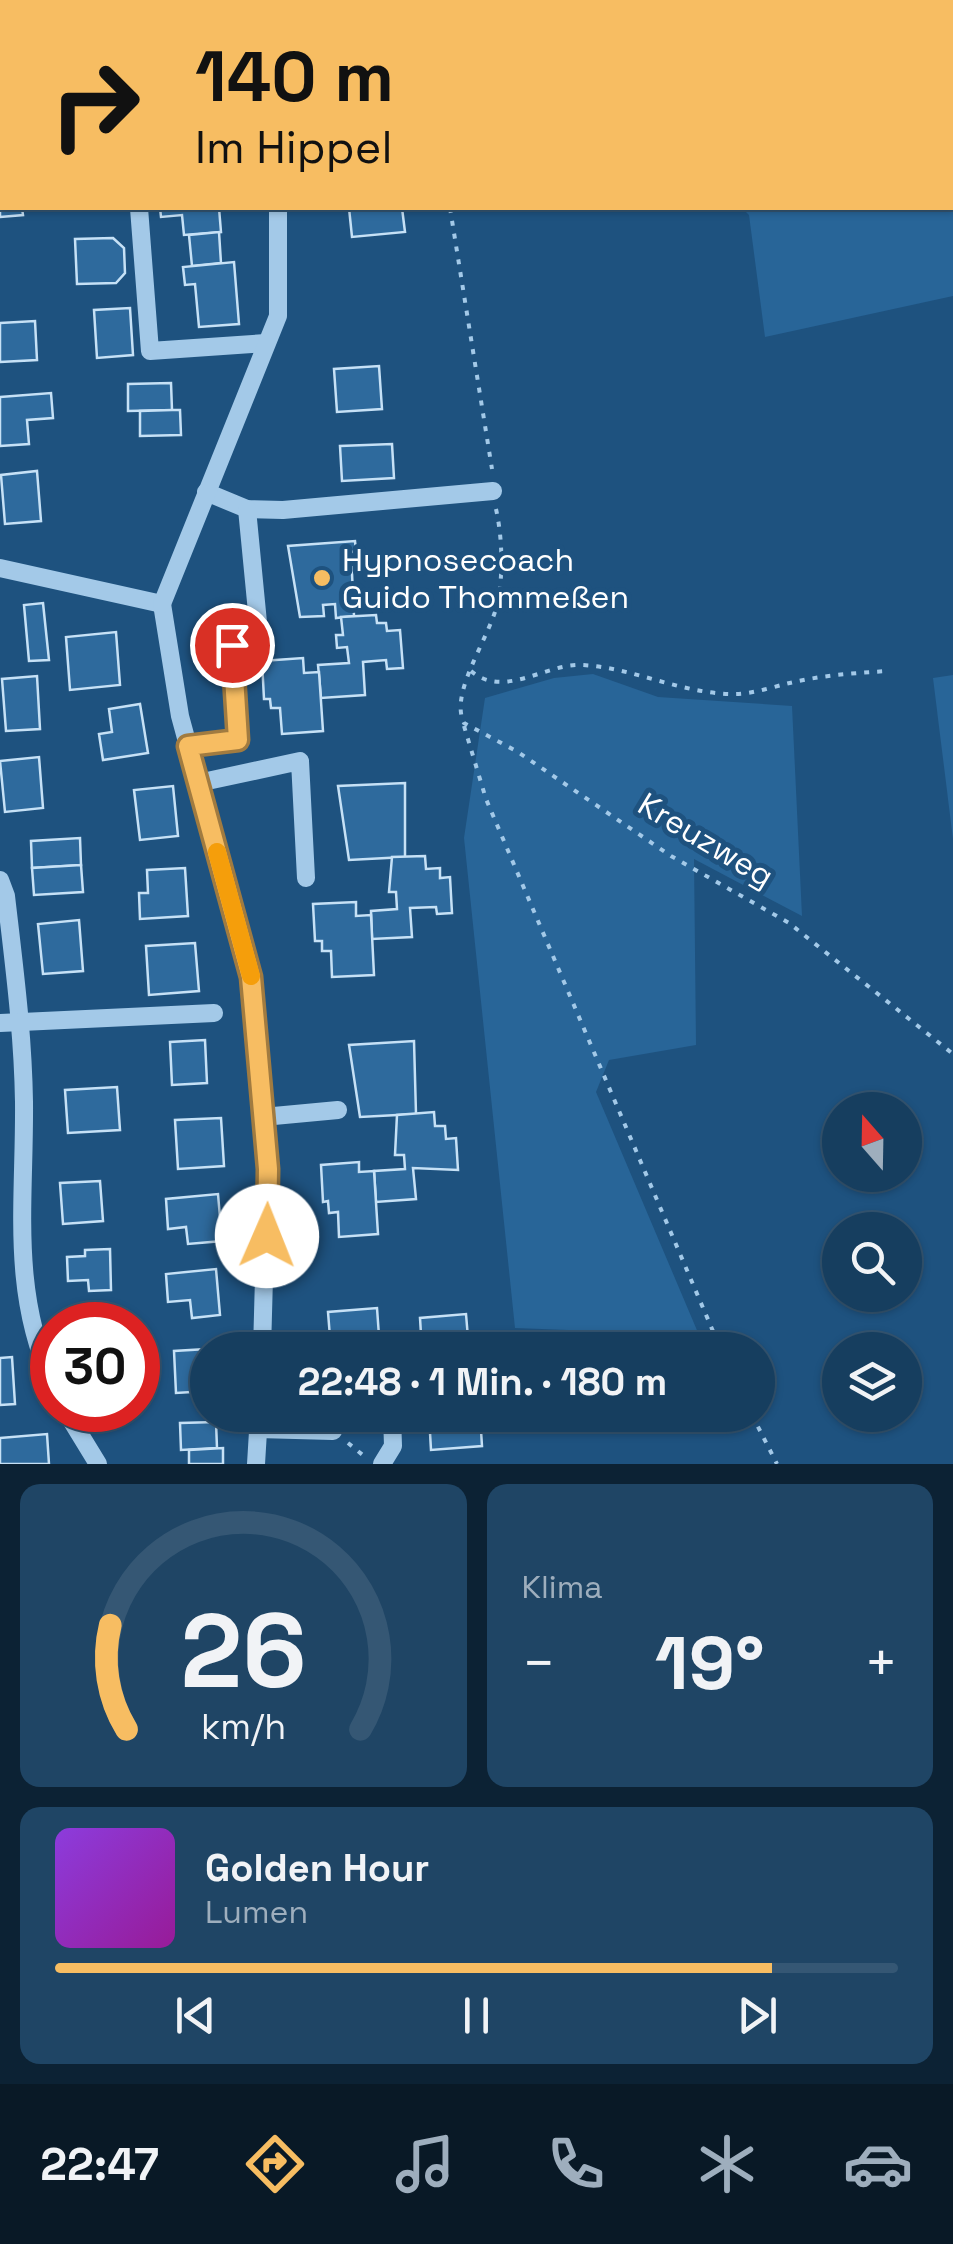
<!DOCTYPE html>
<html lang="de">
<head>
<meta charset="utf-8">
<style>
  body { margin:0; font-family:"Space Grotesk",sans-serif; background:#1f4565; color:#f1f3f6; height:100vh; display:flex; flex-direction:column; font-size:38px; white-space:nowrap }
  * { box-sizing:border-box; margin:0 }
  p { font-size:32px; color:#9eaebd }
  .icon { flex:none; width:55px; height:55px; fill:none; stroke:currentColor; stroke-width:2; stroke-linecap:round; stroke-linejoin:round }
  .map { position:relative; height:1464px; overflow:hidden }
  .details { display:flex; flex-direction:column; gap:20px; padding:20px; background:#0c2234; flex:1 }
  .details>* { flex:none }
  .banner { position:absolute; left:0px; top:0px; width:955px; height:210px; box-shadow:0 2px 8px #0004,0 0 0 2px #355774; background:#f7bd62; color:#111; overflow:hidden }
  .needle { width:65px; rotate:340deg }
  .fabs { position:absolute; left:822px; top:1092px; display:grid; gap:20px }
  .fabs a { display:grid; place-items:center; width:100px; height:100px; border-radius:50%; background:#163e5f; box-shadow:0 2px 8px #0004,0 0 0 2px #355774; font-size:50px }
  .speed { position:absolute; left:30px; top:1302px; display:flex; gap:20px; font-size:50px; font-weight:700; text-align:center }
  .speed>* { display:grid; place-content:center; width:130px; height:130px; border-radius:50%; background:#163e5f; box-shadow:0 2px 8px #0004,0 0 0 2px #355774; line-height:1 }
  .speed .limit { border:15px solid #d22; background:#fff; color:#111 }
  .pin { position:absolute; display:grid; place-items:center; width:85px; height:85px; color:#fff; margin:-42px; border:5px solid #fff; border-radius:50%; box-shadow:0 2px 10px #0007 }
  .me { position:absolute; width:110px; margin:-55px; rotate:1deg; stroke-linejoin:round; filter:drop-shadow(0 0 8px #0008) }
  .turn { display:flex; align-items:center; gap:35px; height:210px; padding:0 30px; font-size:45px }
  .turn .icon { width:130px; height:130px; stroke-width:2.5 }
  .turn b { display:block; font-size:70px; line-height:85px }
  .big { font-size:75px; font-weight:600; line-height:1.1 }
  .details .widget { flex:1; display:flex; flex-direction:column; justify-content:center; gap:15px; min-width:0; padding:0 35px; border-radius:20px; background:#1f4565 }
  .details .dial { align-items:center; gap:0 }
  .dial svg { height:260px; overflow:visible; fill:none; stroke:#355774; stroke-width:7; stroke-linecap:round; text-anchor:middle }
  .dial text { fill:#f1f3f6; stroke:none }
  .song { display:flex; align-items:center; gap:30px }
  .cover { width:120px; height:120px; border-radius:15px; background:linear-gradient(135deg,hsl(270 70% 55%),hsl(300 70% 35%)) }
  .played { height:10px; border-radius:5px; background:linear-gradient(90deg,#f7bd62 85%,#355774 85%) }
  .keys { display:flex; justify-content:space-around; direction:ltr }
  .heat { display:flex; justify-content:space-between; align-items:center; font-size:55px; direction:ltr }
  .details .tiles { flex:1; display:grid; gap:20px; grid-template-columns:1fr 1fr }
  .widget:last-child { grid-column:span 2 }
  .trip { position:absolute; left:190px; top:1332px; width:585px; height:100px; border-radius:50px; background:#163e5f; box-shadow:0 2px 8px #0004,0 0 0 2px #355774; font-weight:600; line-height:100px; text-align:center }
  .tab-bar { display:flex; height:160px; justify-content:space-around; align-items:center; background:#091926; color:#9eaebd }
  .tab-bar .icon { width:70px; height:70px }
  .tab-bar .selected { color:#f7bd62 }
  .tab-bar b { font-size:45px; color:#f1f3f6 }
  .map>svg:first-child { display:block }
  .green { fill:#286598 }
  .building { fill:#2e6a9d; stroke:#c6e1f6; stroke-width:2.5 }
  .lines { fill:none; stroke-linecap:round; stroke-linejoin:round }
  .path { stroke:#a3c9e8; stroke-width:4; stroke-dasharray:5 8; stroke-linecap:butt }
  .minor { stroke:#a3c9e8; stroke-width:18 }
  .route-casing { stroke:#a17b40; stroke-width:25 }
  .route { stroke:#f7bd62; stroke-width:18 }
  .slow { stroke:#f59e0b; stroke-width:18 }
  .poi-dot { fill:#f7bd62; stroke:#1e527f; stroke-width:4 }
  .labels { text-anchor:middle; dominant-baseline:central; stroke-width:10; stroke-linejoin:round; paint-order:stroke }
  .poi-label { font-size:32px; fill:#fff; stroke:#1e527f; text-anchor:start }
  .street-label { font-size:32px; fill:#fff; stroke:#1e527f }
</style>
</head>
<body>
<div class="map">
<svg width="953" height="1464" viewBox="0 0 953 1464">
  <rect width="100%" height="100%" fill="#1e527f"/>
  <g class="green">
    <polygon points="683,0 953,0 953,296 765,337 749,215 742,208 952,208 952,2"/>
    <polygon points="593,674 658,697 792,706 802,916 694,859 696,1045 609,1060 596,1092 699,1335 515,1328 464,838 485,698 554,678"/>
    <polygon points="953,675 953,839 933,678"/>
  </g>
  <g class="building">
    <polygon points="0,174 2,208 22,208 23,215 0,217"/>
    <polygon points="160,208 219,208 221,232 184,235 182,215 161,217"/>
    <polygon points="349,208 402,208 405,232 352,237"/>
    <polygon points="219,232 221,263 192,266 189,235"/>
    <polygon points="113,238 124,248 125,273 116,283 77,284 75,239"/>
    <polygon points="234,262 239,324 199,327 195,284 185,285 183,267"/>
    <polygon points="130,308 133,355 97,358 94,310"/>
    <polygon points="35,321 37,360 0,362 0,323"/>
    <polygon points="379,366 382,409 337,412 334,369"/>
    <polygon points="171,383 172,410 128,411 128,384"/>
    <polygon points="51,393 53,418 27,420 29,444 0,446 0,397"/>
    <polygon points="172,410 180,410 181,435 140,436 140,411"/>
    <polygon points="392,444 394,478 342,481 340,446"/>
    <polygon points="37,471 41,521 5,524 1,475"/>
    <polygon points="355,541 356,551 351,552 354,616 336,618 335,604 323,605 324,616 300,617 288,546"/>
    <polygon points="43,603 49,660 29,661 24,605"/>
    <polygon points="376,615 377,623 386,623 387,631 400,630 403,668 387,669 386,660 363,662 365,695 321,698 318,665 349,663 347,647 337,648 336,635 343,635 341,617"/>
    <polygon points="116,632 120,685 70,690 66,637"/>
    <polygon points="303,658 304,673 319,672 323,731 282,734 280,708 271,708 270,699 264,699 262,661"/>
    <polygon points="37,676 40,729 6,731 2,679"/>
    <polygon points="140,704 148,753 103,760 99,734 112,732 109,709"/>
    <polygon points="39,757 43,808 5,812 0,761"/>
    <polygon points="405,783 405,857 349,860 338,786"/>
    <polygon points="173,786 178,836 140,840 134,790"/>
    <polygon points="80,838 81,865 32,868 31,841"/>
    <polygon points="425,856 426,869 440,868 440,878 450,877 452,913 437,914 436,907 410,908 412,937 372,939 371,911 397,909 396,892 389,892 392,857"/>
    <polygon points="81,865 83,892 34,895 32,868"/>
    <polygon points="185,868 188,916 140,919 139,893 148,893 147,870"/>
    <polygon points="356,902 356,916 371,915 374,975 332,977 331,951 322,951 322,941 315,941 313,904"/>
    <polygon points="79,920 83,971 43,974 38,924"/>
    <polygon points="195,943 199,991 149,995 146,946"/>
    <polygon points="205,1040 207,1083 172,1085 170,1042"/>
    <polygon points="414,1041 416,1114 360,1117 349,1045"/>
    <polygon points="117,1087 120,1130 68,1133 65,1090"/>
    <polygon points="434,1112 435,1126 445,1126 446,1139 456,1138 458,1170 413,1168 416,1199 376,1202 374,1171 405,1169 404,1155 395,1155 397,1115"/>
    <polygon points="221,1118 224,1166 178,1169 175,1120"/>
    <polygon points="359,1162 359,1172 374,1171 378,1234 339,1237 338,1212 329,1213 328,1201 323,1202 321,1165"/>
    <polygon points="100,1181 103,1221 63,1224 60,1183"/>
    <polygon points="218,1194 222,1241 188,1244 186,1227 168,1229 166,1199"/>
    <polygon points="110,1249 111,1290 89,1291 88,1280 68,1281 67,1257 85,1256 85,1250"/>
    <polygon points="216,1269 220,1315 192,1318 190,1300 168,1302 166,1274"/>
    <polygon points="377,1308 380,1350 331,1350 328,1312"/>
    <polygon points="466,1314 469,1350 422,1350 420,1318"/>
    <polygon points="224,1348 208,1350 208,1391 176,1393 174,1351"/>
    <polygon points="12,1357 15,1404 0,1405 0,1358"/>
    <polygon points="429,1415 480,1415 482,1446 431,1450"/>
    <polygon points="216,1422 217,1448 181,1450 180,1423"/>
    <polygon points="47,1434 49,1464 0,1464 0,1438"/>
    <polygon points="223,1448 223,1464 189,1464 189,1450"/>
  </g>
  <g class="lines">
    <g class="path">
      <polyline points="404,0 404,2"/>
      <polyline points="450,208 492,469"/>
      <path d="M496,509C502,536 503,568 499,596C494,633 448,691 464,723L518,752L671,856L789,923L953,1054"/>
      <path d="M471,671C504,699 544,664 581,665C632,667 681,694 734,694C754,694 775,686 794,682C825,675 856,673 887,671"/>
      <polyline points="464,726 486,799 721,1350"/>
      <polyline points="752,1415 777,1464"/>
      <polyline points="348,1443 364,1456"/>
    </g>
    <g class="minor">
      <polyline points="44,0 44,2"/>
      <polyline points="279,2 279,0"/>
      <polyline points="0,58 2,58"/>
      <polyline points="139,208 150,351 266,343"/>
      <polyline points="206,492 247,509 283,510 493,491"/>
      <polyline points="0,568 162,604"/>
      <polyline points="162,604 180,716 251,977 267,1169 262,1350"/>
      <polyline points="162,604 278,316 278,208"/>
      <polyline points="188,746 238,740 232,645 260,643 247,509"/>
      <polyline points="198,783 300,761 306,878"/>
      <path d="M0,880L6,896C14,965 23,1033 24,1102C25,1201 10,1289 52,1382"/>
      <polyline points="0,1023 214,1013"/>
      <polyline points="263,1117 338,1110"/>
      <polyline points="65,1410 98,1464"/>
      <polyline points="258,1429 333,1431"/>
      <polyline points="256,1464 259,1415"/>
      <polyline points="382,1464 393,1446 392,1415"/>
    </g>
  </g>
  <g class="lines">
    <defs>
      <polyline id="route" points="232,645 238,740 188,746 251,977 268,1169 267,1236"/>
    </defs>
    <use href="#route" class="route-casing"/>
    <use href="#route" class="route"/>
    <polyline class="slow" points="217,852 251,976"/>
  </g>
  <circle class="poi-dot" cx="322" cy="578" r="10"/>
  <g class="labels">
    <g class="poi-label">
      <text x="342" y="560">Hypnosecoach<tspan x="342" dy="37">Guido Thommeßen</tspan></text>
    </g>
    <g class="street-label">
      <text transform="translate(706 840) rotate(31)">Kreuzweg</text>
    </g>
  </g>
</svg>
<div class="fabs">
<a><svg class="needle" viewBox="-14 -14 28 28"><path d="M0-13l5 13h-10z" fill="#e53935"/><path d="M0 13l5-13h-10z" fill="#9eaebd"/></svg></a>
<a><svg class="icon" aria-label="search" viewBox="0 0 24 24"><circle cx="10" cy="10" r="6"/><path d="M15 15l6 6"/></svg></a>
<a><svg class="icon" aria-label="layers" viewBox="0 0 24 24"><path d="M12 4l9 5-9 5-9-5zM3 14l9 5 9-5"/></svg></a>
</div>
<div class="speed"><div class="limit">30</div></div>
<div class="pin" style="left:232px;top:645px;background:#d93025"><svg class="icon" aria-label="arrive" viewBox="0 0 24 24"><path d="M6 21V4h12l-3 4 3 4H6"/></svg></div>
<svg class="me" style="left:267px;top:1236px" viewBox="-20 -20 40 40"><circle r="19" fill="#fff"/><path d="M0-13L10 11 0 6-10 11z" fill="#f7bd62"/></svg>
<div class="trip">22:48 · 1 Min. · 180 m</div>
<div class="banner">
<div class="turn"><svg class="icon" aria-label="right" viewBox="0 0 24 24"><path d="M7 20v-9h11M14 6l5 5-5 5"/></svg><div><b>140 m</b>Im Hippel</div></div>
</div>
</div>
<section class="details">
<div class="tiles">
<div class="widget dial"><svg viewBox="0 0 100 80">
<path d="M14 69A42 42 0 1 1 86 69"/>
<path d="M14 69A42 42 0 0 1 9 37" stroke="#f7bd62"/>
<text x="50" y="56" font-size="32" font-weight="700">26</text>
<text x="50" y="72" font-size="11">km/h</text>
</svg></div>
<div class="widget"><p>Klima</p>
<div class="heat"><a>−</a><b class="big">19°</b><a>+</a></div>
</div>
<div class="widget">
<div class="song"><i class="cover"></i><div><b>Golden Hour</b><p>Lumen</p></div></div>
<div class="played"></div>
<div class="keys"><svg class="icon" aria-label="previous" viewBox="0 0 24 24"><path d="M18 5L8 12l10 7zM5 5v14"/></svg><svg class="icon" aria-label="pause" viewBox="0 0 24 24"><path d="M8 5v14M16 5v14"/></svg><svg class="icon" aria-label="next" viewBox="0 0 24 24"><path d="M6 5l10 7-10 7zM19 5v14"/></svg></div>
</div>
</div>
</section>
<nav class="tab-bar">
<b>22:47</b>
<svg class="icon selected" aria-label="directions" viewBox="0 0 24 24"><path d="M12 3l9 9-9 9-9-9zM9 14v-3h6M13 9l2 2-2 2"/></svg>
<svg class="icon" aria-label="music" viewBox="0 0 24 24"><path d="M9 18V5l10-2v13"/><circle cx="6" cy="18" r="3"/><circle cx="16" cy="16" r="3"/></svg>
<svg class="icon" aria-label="phone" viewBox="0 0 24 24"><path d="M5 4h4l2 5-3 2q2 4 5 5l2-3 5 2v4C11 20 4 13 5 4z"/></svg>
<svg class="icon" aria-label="climate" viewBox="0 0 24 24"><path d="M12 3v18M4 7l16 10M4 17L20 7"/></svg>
<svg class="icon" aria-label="car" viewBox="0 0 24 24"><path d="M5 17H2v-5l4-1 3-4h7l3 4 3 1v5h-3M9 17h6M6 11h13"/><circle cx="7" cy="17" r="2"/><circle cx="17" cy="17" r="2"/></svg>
</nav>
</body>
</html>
